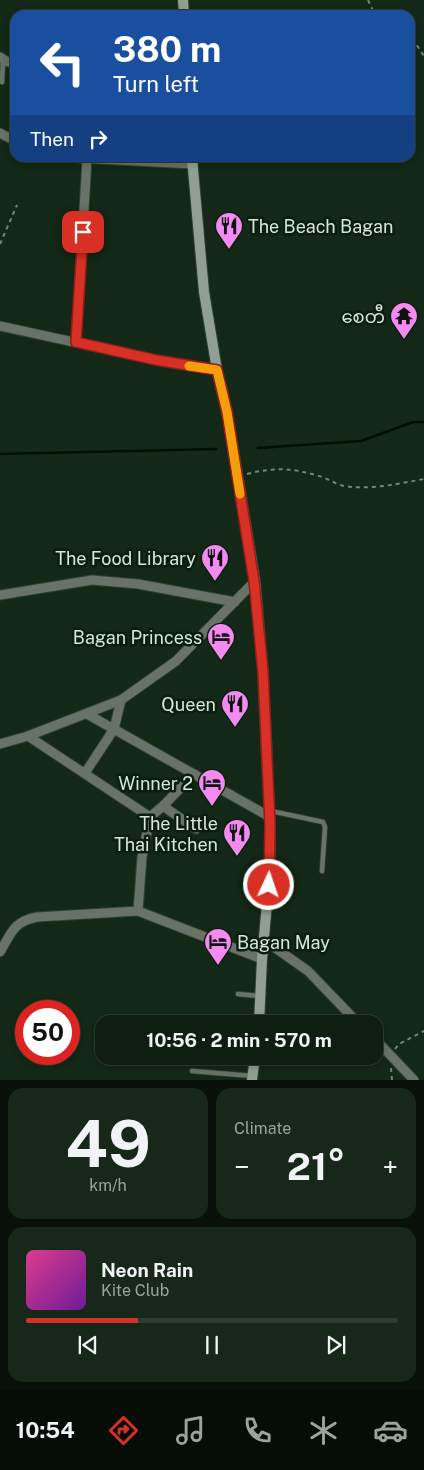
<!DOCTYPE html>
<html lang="en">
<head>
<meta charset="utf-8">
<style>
  body { margin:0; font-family:"Public Sans","Noto Sans Myanmar",sans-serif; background:#172719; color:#f1f3f6; height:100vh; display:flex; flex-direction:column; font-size:19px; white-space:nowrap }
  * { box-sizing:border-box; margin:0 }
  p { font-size:16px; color:#9ba29f }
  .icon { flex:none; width:28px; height:28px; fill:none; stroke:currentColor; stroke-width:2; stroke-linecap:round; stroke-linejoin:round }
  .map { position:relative; height:1080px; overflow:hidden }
  .drawer { display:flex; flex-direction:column; gap:8px; padding:8px; background:#081009; flex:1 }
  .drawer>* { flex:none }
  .top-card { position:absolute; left:10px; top:10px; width:405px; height:152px; border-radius:15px; box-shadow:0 2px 8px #0003,0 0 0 1px #2e3c30; background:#1a4fa0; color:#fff; overflow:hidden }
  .speed { position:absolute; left:15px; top:1000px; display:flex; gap:10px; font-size:25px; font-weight:700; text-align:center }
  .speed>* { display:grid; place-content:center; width:65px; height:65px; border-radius:50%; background:#0e1e10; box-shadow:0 2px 8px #0003,0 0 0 1px #2e3c30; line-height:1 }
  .speed .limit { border:8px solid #d22; background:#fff; color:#111 }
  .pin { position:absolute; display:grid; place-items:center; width:42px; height:42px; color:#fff; margin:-21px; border-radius:10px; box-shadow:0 2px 8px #0006 }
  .me { position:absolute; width:55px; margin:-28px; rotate:3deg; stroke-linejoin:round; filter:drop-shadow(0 0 4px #0008) }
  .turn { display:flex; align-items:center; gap:18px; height:105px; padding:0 20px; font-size:22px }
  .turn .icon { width:65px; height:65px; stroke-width:2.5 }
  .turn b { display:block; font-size:35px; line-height:42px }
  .then { display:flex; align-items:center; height:48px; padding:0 20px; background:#0003; gap:10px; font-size:19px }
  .big { font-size:38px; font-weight:700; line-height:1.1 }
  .drawer .widget { flex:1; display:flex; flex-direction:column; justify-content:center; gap:8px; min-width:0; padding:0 18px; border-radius:15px; background:#172719 }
  .drawer .dial { align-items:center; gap:0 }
  .dial b { font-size:65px; line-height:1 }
  .song { display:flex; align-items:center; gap:15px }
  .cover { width:60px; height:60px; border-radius:8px; background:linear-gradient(135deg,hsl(330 70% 55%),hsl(280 70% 35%)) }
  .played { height:5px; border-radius:2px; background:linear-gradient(90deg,#d93025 30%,#2e3c30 30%) }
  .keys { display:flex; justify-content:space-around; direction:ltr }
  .heat { display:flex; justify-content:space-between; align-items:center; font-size:28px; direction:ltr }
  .drawer .tiles { flex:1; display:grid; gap:8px; grid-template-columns:1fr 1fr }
  .widget:last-child { grid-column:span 2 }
  .trip { position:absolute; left:95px; top:1015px; width:288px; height:50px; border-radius:15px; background:#0e1e10; box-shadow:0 2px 8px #0003,0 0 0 1px #2e3c30; font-weight:700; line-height:50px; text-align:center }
  .menu { display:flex; height:80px; justify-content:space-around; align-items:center; background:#060c06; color:#9ba29f }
  .menu .icon { width:35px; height:35px }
  .menu .active { color:#d93025 }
  .menu b { font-size:22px; color:#f1f3f6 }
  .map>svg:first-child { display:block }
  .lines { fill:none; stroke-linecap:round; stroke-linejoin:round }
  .stream { stroke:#000e00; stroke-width:2.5 }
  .service-casing { stroke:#2f4231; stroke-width:6 }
  .minor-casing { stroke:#2f4231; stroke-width:11 }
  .secondary-casing { stroke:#2f4231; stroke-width:12 }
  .path { stroke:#748576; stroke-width:2; stroke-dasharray:4 4; stroke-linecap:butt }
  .service { stroke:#687268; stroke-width:4.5 }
  .minor { stroke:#687268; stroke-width:9 }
  .secondary { stroke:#8fa090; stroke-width:10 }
  .route-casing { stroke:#8d1f18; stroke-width:12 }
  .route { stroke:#d93025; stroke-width:9 }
  .slow { stroke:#f59e0b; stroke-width:9 }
  .labels { text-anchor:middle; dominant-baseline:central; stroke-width:5; stroke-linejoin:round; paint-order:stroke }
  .poi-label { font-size:18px; fill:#d8e5d9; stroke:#091e0c; text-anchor:end }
</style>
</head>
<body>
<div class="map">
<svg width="424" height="1080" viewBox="0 0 424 1080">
  <rect width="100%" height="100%" fill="#132816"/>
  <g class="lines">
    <g class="stream">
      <polyline points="258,448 361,441 413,422 424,422"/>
      <polyline points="0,454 216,449"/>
    </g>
    <defs>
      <g id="service">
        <polyline points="2,82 3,60"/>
        <polyline points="271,811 323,822 325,827 322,871"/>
        <polyline points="238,994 260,996"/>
        <polyline points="192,1071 253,1076"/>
      </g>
      <g id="minor">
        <polyline points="0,57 8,62 15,62"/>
        <polyline points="0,133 15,141"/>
        <polyline points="79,158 193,164"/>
        <polyline points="0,326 156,360 217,370"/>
        <polyline points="76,342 87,159"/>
        <polyline points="0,595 92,580 138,584 235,602"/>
        <polyline points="87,714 270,817"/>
        <polyline points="28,736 150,817"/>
        <polyline points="0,744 28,736 121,700 176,661 255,581"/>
        <polyline points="85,773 114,729 121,700"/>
        <polyline points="163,806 196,829"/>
        <polyline points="138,911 142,857 150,817 163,806 194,774"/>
        <polyline points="264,940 308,971 359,1024"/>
        <path d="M0,952C12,932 13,922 37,917L138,911L262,959"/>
        <polyline points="374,1038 414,1080"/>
      </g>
      <g id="secondary">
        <polyline points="183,0 184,15"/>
        <polyline points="192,158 204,292 217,370 227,412 255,581 263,672 270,825 270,870 262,959 259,1024"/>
        <polyline points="252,1080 255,1056"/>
      </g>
    </defs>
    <use href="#service" class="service-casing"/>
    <use href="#minor" class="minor-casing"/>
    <use href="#secondary" class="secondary-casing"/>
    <g class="path">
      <polyline points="368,0 375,15"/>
      <polyline points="410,42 416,44 424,56"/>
      <polyline points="0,244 17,205"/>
      <path d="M247,474C274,467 293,468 319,476C327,478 335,484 344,486C371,490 397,484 424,479"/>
      <polyline points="395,1049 399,1044 424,1031"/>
      <polyline points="391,1068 392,1080"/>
    </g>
    <use href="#service" class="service"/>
    <use href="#minor" class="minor"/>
    <use href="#secondary" class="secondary"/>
  </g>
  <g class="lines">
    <defs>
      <polyline id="route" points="83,232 76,342 156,360 217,370 227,412 254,581 263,672 270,825 269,885"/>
    </defs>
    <use href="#route" class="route-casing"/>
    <use href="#route" class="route"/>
    <polyline class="slow" points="189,366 217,370 227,412 240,494"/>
  </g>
  <defs>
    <symbol id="restaurant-pin" viewBox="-11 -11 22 30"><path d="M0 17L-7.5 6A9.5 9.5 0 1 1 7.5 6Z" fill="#f28af2" stroke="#091e0c"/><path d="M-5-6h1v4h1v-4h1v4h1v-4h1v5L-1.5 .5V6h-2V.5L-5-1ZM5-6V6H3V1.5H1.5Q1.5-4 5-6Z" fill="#111"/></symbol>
    <symbol id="temple-pin" viewBox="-11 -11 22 30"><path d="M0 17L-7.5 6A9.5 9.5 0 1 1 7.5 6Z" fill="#f28af2" stroke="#091e0c"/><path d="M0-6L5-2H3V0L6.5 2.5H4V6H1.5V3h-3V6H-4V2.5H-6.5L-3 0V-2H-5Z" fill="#111"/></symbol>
    <symbol id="hotel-pin" viewBox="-11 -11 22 30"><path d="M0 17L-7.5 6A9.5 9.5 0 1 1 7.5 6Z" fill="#f28af2" stroke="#091e0c"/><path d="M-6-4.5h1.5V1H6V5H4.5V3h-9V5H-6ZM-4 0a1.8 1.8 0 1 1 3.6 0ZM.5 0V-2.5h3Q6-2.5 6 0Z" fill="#111"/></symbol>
  </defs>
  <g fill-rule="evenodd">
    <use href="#restaurant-pin" x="213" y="210" width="32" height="43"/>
    <use href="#temple-pin" x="388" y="300" width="32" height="43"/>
    <use href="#restaurant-pin" x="199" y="542" width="32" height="43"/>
    <use href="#hotel-pin" x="205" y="621" width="32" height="43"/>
    <use href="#restaurant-pin" x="219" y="688" width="32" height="43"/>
    <use href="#hotel-pin" x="196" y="767" width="32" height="43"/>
    <use href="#restaurant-pin" x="221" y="817" width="32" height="43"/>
    <use href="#hotel-pin" x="202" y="926" width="32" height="43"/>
  </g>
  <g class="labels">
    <g class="poi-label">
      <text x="248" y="226" text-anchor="start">The Beach Bagan</text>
      <text x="385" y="316">စေတီ</text>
      <text x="196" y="558">The Food Library</text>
      <text x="202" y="637">Bagan Princess</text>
      <text x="216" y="704">Queen</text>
      <text x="193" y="783">Winner 2</text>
      <text x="218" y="823">The Little<tspan x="218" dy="21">Thai Kitchen</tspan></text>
      <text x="237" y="942" text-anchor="start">Bagan May</text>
    </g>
  </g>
</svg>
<div class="speed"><div class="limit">50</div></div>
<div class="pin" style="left:83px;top:232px;background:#d93025"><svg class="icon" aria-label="arrive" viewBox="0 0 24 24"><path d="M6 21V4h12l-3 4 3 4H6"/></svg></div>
<svg class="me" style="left:269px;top:885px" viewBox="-20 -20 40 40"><circle r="17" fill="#d93025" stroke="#fff" stroke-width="3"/><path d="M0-11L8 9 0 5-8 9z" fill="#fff"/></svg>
<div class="trip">10:56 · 2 min · 570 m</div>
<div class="top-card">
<div class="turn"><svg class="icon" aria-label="left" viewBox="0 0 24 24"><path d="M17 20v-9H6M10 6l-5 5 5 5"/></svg><div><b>380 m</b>Turn left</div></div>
<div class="then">Then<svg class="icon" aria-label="right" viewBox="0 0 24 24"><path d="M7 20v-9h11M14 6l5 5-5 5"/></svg></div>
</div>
</div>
<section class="drawer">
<div class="tiles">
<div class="widget dial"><b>49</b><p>km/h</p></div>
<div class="widget"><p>Climate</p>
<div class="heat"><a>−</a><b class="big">21°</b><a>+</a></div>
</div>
<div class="widget">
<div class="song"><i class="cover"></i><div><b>Neon Rain</b><p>Kite Club</p></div></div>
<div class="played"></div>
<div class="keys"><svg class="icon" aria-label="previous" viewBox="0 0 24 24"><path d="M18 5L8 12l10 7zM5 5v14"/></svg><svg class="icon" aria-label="pause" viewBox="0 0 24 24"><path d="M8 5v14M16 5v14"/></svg><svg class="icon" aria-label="next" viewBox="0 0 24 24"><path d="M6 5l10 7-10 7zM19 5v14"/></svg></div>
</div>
</div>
</section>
<nav class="menu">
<b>10:54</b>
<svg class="icon active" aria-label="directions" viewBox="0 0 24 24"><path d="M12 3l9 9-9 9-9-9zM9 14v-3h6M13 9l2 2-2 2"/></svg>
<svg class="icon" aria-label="music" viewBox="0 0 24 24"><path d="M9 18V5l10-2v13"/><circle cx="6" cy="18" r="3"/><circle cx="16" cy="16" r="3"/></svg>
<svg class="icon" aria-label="phone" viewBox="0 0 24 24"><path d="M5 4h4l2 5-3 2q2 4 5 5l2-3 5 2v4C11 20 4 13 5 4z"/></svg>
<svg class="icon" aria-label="climate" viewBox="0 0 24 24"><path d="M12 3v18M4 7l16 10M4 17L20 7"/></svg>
<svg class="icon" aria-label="car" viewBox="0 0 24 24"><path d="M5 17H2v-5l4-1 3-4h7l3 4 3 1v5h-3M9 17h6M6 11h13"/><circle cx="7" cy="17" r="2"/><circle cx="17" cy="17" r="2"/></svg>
</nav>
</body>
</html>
